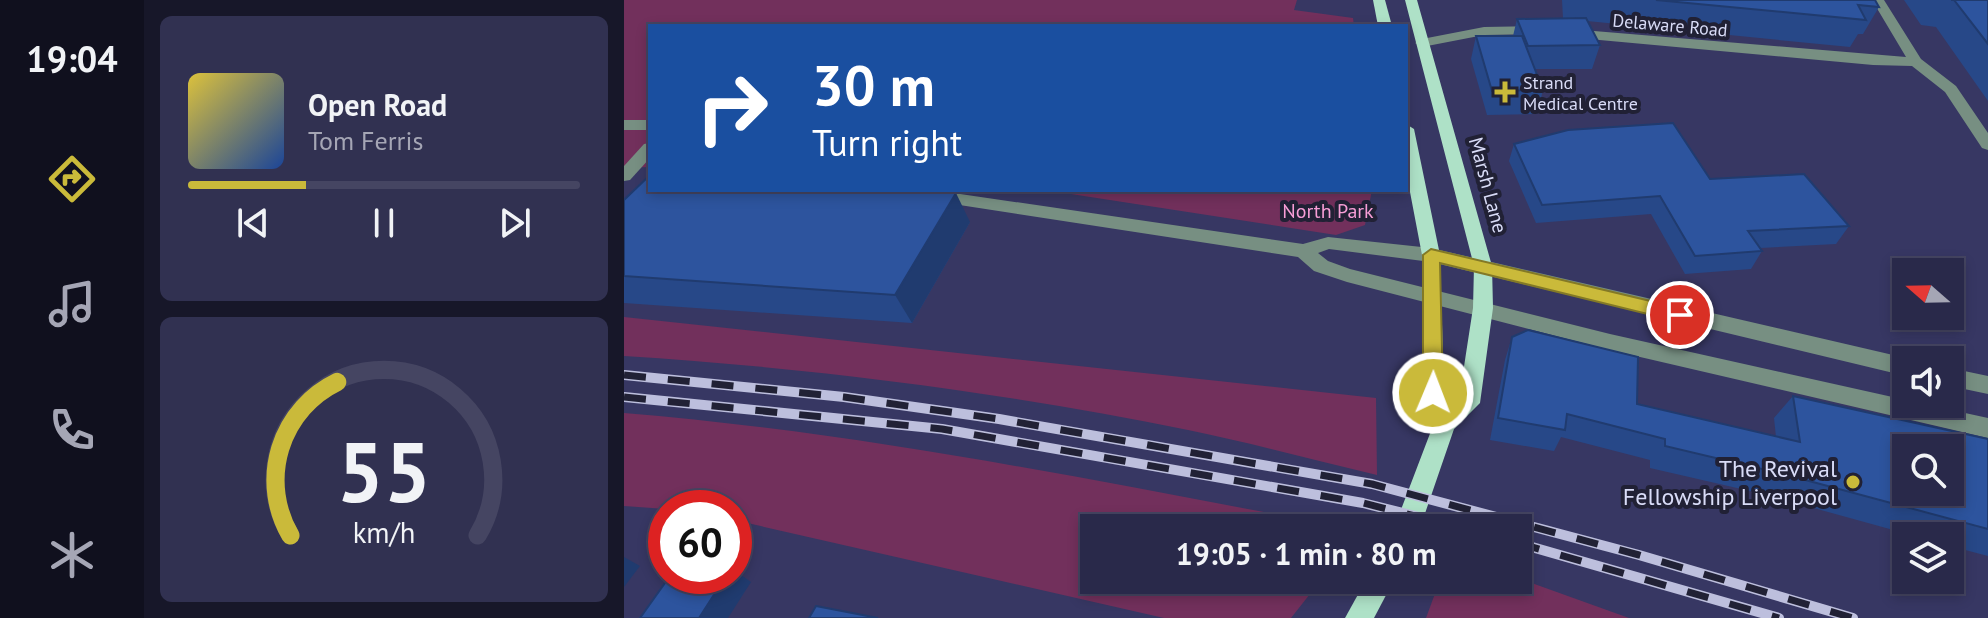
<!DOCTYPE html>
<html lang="en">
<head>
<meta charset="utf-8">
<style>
  body { margin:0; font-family:"PT Sans",sans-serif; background:#313151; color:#f1f3f6; height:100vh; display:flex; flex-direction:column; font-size:30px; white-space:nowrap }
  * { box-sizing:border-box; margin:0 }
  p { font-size:26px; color:#a5a6b5 }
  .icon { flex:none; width:44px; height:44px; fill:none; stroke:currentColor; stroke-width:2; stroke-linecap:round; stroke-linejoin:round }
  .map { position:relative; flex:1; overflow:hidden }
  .side { display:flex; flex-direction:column; gap:16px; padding:16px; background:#171729; width:480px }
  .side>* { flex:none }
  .top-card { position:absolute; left:24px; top:24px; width:760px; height:168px; border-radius:0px; box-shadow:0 4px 12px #0003,0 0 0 2px #454562; background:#1a4fa0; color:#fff; overflow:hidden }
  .needle { width:52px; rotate:290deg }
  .tools { position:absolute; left:1268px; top:258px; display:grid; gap:16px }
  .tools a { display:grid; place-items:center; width:72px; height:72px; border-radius:0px; background:#29294a; box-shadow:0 4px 12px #0003,0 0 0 2px #454562; font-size:40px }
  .speed { position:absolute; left:24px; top:490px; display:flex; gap:16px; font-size:40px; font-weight:700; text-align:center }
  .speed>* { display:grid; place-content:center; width:104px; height:104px; border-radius:50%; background:#29294a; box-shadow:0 4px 12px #0003,0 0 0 2px #454562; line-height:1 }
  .speed .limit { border:12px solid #d22; background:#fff; color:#111 }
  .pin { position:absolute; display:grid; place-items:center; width:68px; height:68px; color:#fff; margin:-34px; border:4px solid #fff; border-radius:50%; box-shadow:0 2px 8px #0007 }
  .me { position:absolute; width:88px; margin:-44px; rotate:1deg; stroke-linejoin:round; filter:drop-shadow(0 0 6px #0008) }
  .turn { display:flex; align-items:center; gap:28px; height:168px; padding:0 32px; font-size:36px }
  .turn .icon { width:104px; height:104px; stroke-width:2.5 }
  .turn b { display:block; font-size:56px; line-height:68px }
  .side .tile { flex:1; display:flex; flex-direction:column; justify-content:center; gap:12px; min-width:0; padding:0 28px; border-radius:12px; background:#313151 }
  .side .dial { align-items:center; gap:0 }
  .dial svg { height:208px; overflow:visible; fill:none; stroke:#454562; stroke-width:7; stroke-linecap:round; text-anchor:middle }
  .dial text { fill:#f1f3f6; stroke:none }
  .song { display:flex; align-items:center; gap:24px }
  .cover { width:96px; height:96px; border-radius:12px; background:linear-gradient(135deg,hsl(50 70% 55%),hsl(220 70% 35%)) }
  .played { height:8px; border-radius:4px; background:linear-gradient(90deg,#caba3a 30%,#454562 30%) }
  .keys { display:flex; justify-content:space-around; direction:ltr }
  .trip { position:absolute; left:456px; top:514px; width:452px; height:80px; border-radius:0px; background:#29294a; box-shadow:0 4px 12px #0003,0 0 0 2px #454562; font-weight:700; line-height:80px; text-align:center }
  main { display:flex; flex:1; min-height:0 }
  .tab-bar { display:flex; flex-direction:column; width:144px; justify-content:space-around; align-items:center; background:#10101e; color:#a5a6b5 }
  .tab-bar .icon { width:56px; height:56px }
  .tab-bar .active { color:#caba3a }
  .tab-bar b { font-size:36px; color:#f1f3f6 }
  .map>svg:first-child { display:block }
  .green { fill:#72305c }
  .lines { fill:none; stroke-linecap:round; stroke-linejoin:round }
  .minor { fill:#778f82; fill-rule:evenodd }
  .major { fill:#aee1c7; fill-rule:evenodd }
  .rail-casing { stroke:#bdbfdd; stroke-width:10 }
  .rail { stroke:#212135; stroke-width:7; stroke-dasharray:22; stroke-linecap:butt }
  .wall { fill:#274888 }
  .shaded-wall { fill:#203b6f }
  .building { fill:#2d549e; stroke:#203b6f; stroke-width:2; fill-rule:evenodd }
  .route { fill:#caba3a; stroke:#837926; stroke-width:2 }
  .poi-dot { fill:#caba3a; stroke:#212135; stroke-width:3 }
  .labels { text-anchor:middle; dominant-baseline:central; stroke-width:8; stroke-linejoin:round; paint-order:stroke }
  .far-street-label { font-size:18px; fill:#d9dcf7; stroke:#212135 }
  .far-poi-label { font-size:18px; fill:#d9dcf7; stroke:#212135; text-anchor:start }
  .street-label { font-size:20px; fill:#d9dcf7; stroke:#212135 }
  .park-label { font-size:20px; fill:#f89ed7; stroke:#212135 }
  .near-poi-label { font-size:24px; fill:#d9dcf7; stroke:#212135; text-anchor:end }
</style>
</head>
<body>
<main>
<nav class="tab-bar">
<b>19:04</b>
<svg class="icon active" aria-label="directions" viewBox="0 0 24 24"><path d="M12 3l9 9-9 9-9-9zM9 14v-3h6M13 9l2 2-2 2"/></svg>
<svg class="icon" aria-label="music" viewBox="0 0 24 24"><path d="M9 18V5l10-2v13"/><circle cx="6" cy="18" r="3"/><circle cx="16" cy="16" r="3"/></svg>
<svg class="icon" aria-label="phone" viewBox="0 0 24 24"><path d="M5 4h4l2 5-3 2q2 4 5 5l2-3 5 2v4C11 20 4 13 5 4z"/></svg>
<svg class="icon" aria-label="climate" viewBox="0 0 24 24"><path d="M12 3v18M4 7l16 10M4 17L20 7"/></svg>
</nav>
<section class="side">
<div class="tile">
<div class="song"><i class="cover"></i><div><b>Open Road</b><p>Tom Ferris</p></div></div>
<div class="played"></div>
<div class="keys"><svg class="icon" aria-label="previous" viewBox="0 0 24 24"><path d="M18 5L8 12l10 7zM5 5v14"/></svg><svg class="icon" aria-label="pause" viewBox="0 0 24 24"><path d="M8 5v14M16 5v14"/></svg><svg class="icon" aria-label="next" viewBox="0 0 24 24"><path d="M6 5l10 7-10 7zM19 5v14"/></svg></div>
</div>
<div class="tile dial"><svg viewBox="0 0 100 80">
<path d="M14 69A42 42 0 1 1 86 69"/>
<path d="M14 69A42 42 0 0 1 32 10" stroke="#caba3a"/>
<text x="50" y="56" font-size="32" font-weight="700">55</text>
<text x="50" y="72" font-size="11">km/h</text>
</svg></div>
</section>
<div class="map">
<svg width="1364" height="618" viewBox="0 0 1364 618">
  <rect width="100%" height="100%" fill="#373763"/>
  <g class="green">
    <polygon points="0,0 673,0 670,10 729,18 730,26 26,26 26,167 0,168"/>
    <polygon points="421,190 748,190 741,225 712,235"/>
    <path d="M0,317L752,398L753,475C690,460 627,443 564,430C378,392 189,368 0,356Z"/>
    <path d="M0,413C244,433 484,483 724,528H470V580H697L667,618H540L110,520V508L42,509L0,506Z"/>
    <polygon points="894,578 1005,618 802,618 816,580"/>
  </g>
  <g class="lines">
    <g class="minor">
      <polygon points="1248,0 1260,0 1297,59 1332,86 1364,133 1364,150 1358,148 1321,92 1288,66 1249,65 910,34 860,35 798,47 791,43 798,39 860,27 910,26 1282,57"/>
      <rect x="0" y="120" width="26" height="10"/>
      <polygon points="26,143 26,158 6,180 0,181 0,166 20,144"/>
      <polygon points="309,190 679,244 704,237 807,248 1282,358 1287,360 1282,360 1282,376 807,262 705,249 694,253 704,261 726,269 986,334 1282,400 1282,404 1300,404 1364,418 1364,438 986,350 723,282 690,271 674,257 303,200 300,196 303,192"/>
      <polygon points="1326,368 1364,376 1364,394 1326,386"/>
    </g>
    <g class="major">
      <polygon points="749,0 761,0 768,26 754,26"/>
      <polygon points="781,0 793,0 868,266 869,308 856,403 830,429 796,528 770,528 810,423 798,393 798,255 782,171 782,124 790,129 816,255 820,393 825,406 835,399 849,308 850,266"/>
      <polygon points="742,580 770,580 750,618 721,618"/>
    </g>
    <defs>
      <g id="rail">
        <polyline points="0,375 220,397 375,419 748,484 1015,555 1229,618"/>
        <polyline points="0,397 318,429 739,503 839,528"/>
        <polyline points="894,543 1155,618"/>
      </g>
    </defs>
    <use href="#rail" class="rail-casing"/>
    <use href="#rail" class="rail"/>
  </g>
  <g class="wall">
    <polygon points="938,0 1251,0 1255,7 1239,34 1234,34 1226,47 963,21 976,45 968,69 911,69 919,90 913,114 863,115 847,59 852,36 889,36 893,19 939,18"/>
    <polygon points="1280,0 1364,0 1364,101 1312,27 1297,25"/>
    <polygon points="890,144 1086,179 1225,226 1212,244 1136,248 1138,251 1127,269 1061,274 1027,214 912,223 885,161"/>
    <polygon points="0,200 346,222 288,323 0,303"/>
    <polygon points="888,337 1013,404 1152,437 1150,418 1169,396 1364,439 1364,556 1326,546 1326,536 1291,536 1139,494 1026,468 1026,460 937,437 930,451 866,440 881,360"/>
  </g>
  <g class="shaded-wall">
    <polygon points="332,193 346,222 288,323 271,295"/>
    <polygon points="0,557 16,566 0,587"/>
    <polygon points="110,570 127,582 104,618 75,618 102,576 110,576"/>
  </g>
  <g class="building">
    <polygon points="1032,0 1251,0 1255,7 1234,5 1242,20"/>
    <polygon points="1327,0 1364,0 1364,44 1330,0"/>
    <polygon points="962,18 976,45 904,46 893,19"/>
    <polygon points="852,36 898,36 919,90 868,91"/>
    <polygon points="1049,123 1086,179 1180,174 1225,226 1124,231 1138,251 1071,256 1036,196 918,205 890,144 944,130"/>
    <polygon points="26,175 26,190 283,190 332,193 271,295 0,276 0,200"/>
    <path d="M904,330L1014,357L1013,404L1176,442L1169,396L1364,439V529L1159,474L1041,446V439L943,414L941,430L874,418L888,337ZM1282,448H1326V492H1282Z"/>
    <polygon points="46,576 102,576 75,618 16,618"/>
    <polygon points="192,606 254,618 185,618"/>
  </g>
  <polygon class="route" points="807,249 1056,308 1065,315 1056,322 816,263 819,393 816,399 809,401 802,399 799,393 799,255"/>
  <g class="poi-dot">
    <path d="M877 80h8v8h8v8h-8v8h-8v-8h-8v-8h8z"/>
    <circle cx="1229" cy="482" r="8"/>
  </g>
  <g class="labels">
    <g class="far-street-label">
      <text transform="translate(1046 25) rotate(5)">Delaware Road</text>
    </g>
    <g class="far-poi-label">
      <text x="899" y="82">Strand<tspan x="899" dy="21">Medical Centre</tspan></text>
    </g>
    <g class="street-label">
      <text transform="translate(864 185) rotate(75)">Marsh Lane</text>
    </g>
    <g class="park-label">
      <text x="704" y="211">North Park</text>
    </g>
    <g class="near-poi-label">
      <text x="1213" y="468">The Revival<tspan x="1213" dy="28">Fellowship Liverpool</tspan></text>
    </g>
  </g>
</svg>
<div class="tools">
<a><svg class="needle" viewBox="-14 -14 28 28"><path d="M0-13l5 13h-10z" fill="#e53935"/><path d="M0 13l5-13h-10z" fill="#a5a6b5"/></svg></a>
<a><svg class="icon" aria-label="sound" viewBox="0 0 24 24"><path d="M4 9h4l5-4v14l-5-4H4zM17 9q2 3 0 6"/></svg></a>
<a><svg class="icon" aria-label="search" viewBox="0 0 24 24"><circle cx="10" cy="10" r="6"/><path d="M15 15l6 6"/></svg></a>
<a><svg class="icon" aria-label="layers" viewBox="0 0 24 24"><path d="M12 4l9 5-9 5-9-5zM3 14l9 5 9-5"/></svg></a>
</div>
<div class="speed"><div class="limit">60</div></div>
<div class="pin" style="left:1056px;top:315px;background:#d93025"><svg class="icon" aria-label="arrive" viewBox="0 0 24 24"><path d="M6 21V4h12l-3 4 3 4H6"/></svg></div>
<svg class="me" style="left:809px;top:393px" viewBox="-20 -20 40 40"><circle r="17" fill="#caba3a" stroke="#fff" stroke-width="3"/><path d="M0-11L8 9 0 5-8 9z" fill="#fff"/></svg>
<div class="trip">19:05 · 1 min · 80 m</div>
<div class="top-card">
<div class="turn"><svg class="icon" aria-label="right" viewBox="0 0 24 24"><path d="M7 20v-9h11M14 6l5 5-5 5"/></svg><div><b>30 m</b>Turn right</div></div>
</div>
</div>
</main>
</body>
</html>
